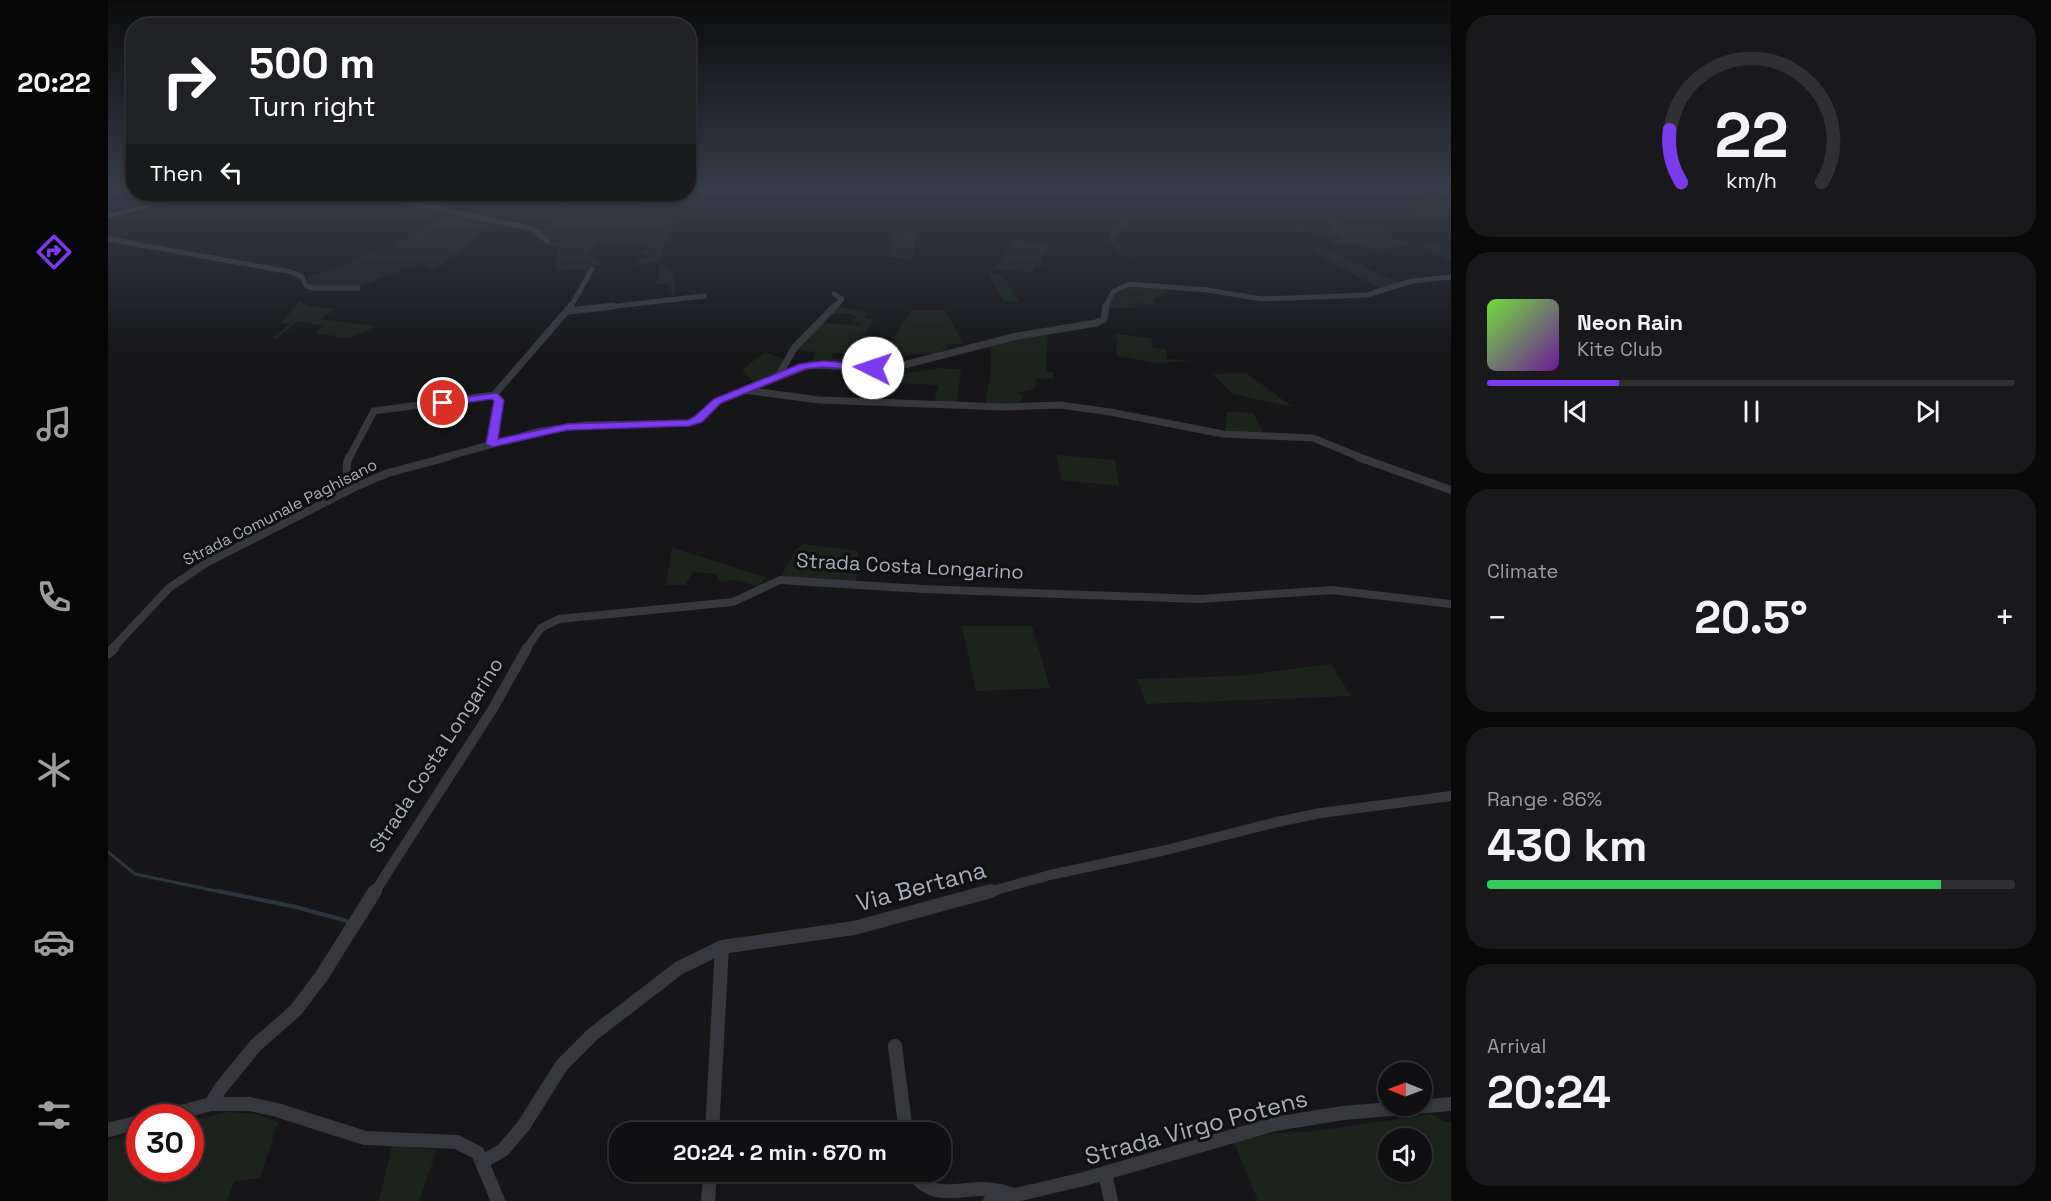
<!DOCTYPE html>
<html lang="en">
<head>
<meta charset="utf-8">
<style>
  body { margin:0; font-family:"Space Grotesk",sans-serif; background:#19191b; color:#f1f3f6; height:100vh; display:flex; flex-direction:column; font-size:22px; white-space:nowrap }
  * { box-sizing:border-box; margin:0 }
  p { font-size:20px; color:#9c9d9f }
  .icon { flex:none; width:33px; height:33px; fill:none; stroke:currentColor; stroke-width:2; stroke-linecap:round; stroke-linejoin:round }
  .map { position:relative; flex:1; overflow:hidden }
  .drawer { display:flex; flex-direction:column; gap:15px; padding:15px; background:#09090a; width:600px }
  .drawer>* { flex:none }
  .hud { position:absolute; left:18px; top:18px; width:570px; height:183px; border-radius:24px; box-shadow:0 3px 9px #0003,0 0 0 2px #303032; background:#202124; color:#fff; overflow:hidden }
  .needle { width:39px; rotate:271deg }
  .fabs { position:absolute; left:1270px; top:1062px; display:grid; gap:12px }
  .fabs a { display:grid; place-items:center; width:54px; height:54px; border-radius:50%; background:#101012; box-shadow:0 3px 9px #0003,0 0 0 2px #303032; font-size:30px }
  .speed { position:absolute; left:18px; top:1104px; display:flex; gap:12px; font-size:30px; font-weight:700; text-align:center }
  .speed>* { display:grid; place-content:center; width:78px; height:78px; border-radius:50%; background:#101012; box-shadow:0 3px 9px #0003,0 0 0 2px #303032; line-height:1 }
  .speed .limit { border:9px solid #d22; background:#fff; color:#111 }
  .pin { position:absolute; display:grid; place-items:center; width:51px; height:51px; color:#fff; margin:-26px; border:3px solid #fff; border-radius:50%; box-shadow:0 2px 6px #0007 }
  .me { position:absolute; width:66px; margin:-33px; rotate:274deg; stroke-linejoin:round; filter:drop-shadow(0 0 4px #0008) }
  .turn { display:flex; align-items:center; gap:21px; height:126px; padding:0 24px; font-size:27px }
  .turn .icon { width:78px; height:78px; stroke-width:2.5 }
  .turn b { display:block; font-size:42px; line-height:51px }
  .then { display:flex; align-items:center; height:57px; padding:0 24px; background:#0003; gap:12px; font-size:22px }
  .big { font-size:45px; font-weight:600; line-height:1.1 }
  .drawer .widget { flex:1; display:flex; flex-direction:column; justify-content:center; gap:9px; min-width:0; padding:0 21px; border-radius:24px; background:#19191b }
  .drawer .dial { align-items:center; gap:0 }
  .dial svg { height:156px; overflow:visible; fill:none; stroke:#303032; stroke-width:7; stroke-linecap:round; text-anchor:middle }
  .dial text { fill:#f1f3f6; stroke:none }
  .song { display:flex; align-items:center; gap:18px }
  .cover { width:72px; height:72px; border-radius:9px; background:linear-gradient(135deg,hsl(100 70% 55%),hsl(280 70% 35%)) }
  .played { height:6px; border-radius:3px; background:linear-gradient(90deg,#7c3aed 25%,#303032 25%) }
  .keys { display:flex; justify-content:space-around; direction:ltr }
  .heat { display:flex; justify-content:space-between; align-items:center; font-size:33px; direction:ltr }
  .charge { height:9px; border-radius:4px; background:linear-gradient(90deg,#34c759 86%,#303032 0) }
  .trip { position:absolute; left:501px; top:1122px; width:342px; height:60px; border-radius:24px; background:#101012; box-shadow:0 3px 9px #0003,0 0 0 2px #303032; font-weight:600; line-height:60px; text-align:center }
  main { display:flex; flex:1; min-height:0 }
  .dock { display:flex; flex-direction:column; width:108px; justify-content:space-around; align-items:center; background:#060607; color:#9c9d9f }
  .dock .icon { width:42px; height:42px }
  .dock .selected { color:#7c3aed }
  .dock b { font-size:27px; color:#f1f3f6 }
  .map>svg:first-child { display:block }
  .green { fill:#1c231d; fill-rule:evenodd }
  .lines { fill:none; stroke-linecap:round; stroke-linejoin:round }
  .stream-far1 { stroke:#2c353c; stroke-width:3 }
  .stream { stroke:#2c353c; stroke-width:4 }
  .minor-far4 { stroke:#37383d; stroke-width:5 }
  .minor-far3 { stroke:#37383d; stroke-width:7 }
  .minor-far2 { stroke:#37383d; stroke-width:8 }
  .minor-far1 { stroke:#37383d; stroke-width:10 }
  .minor { stroke:#37383d; stroke-width:14 }
  .secondary { fill:#45474d; fill-rule:evenodd }
  .route { fill:#7c3aed; stroke:#51269a; stroke-width:1.5 }
  .labels { text-anchor:middle; dominant-baseline:central; stroke-width:6; stroke-linejoin:round; paint-order:stroke }
  .far-street-label { font-size:16px; fill:#a8adb8; stroke:#111113 }
  .street-label { font-size:20px; fill:#a8adb8; stroke:#111113 }
  .near-street-label { font-size:24px; fill:#a8adb8; stroke:#111113 }
</style>
</head>
<body>
<main>
<nav class="dock">
<b>20:22</b>
<svg class="icon selected" aria-label="directions" viewBox="0 0 24 24"><path d="M12 3l9 9-9 9-9-9zM9 14v-3h6M13 9l2 2-2 2"/></svg>
<svg class="icon" aria-label="music" viewBox="0 0 24 24"><path d="M9 18V5l10-2v13"/><circle cx="6" cy="18" r="3"/><circle cx="16" cy="16" r="3"/></svg>
<svg class="icon" aria-label="phone" viewBox="0 0 24 24"><path d="M5 4h4l2 5-3 2q2 4 5 5l2-3 5 2v4C11 20 4 13 5 4z"/></svg>
<svg class="icon" aria-label="climate" viewBox="0 0 24 24"><path d="M12 3v18M4 7l16 10M4 17L20 7"/></svg>
<svg class="icon" aria-label="car" viewBox="0 0 24 24"><path d="M5 17H2v-5l4-1 3-4h7l3 4 3 1v5h-3M9 17h6M6 11h13"/><circle cx="7" cy="17" r="2"/><circle cx="17" cy="17" r="2"/></svg>
<svg class="icon" aria-label="filters" viewBox="0 0 24 24"><path d="M4 7h16M4 17h16"/><circle cx="9" cy="7" r="2"/><circle cx="15" cy="17" r="2"/></svg>
</nav>
<div class="map">
<svg width="1343" height="1201" viewBox="0 0 1343 1201">
  <rect width="100%" height="100%" fill="#161618"/>
  <g class="green">
    <polygon points="836,189 847,189 923,206 1020,214 1020,226 1013,228 1014,232 1007,240 1012,246 1013,251 1030,256 1029,258 1009,253 1002,241 1002,230 1011,224 1012,217 915,207"/>
    <polygon points="1277,189 1315,189 1343,196 1343,216 1313,215"/>
    <polygon points="462,205 570,207 551,262 525,265 528,261 539,258 540,256 533,253 544,243 482,243 490,245 479,254 495,262 480,269 449,271 447,269 450,251 440,242 465,242 439,238 430,230 436,229"/>
    <polygon points="343,212 385,222 325,272 310,264 250,287 209,286 203,284 198,277 230,267 272,248 283,249"/>
    <polygon points="1220,215 1228,216 1231,228 1274,228 1290,240 1309,244 1333,244 1343,250 1343,262 1309,244 1265,251 1247,243 1226,244 1222,241 1233,239 1230,236 1187,230 1188,227 1224,232"/>
    <polygon points="786,231 809,233 804,259 780,257"/>
    <polygon points="912,237 918,237 915,243 918,244 920,243 943,245 932,261 935,264 933,267 928,266 925,272 884,270"/>
    <polygon points="1212,246 1291,283 1274,290 1205,252 1203,249"/>
    <path d="M551,264C568,264 569,285 566,298L562,288L558,284L546,285L550,279Z"/>
    <polygon points="879,272 894,274 911,301 896,301"/>
    <polygon points="1020,287 1057,289 1061,294 1046,298 1047,305 1027,303 1028,308 1000,308 1004,298"/>
    <path d="M192,301L200,306L226,309L213,319L267,326C242,342 236,337 207,334L215,326L190,321L169,338H165L182,324L173,323Z"/>
    <polygon points="731,307 756,312 758,314 756,318 766,320 755,336 784,340 804,310 837,310 855,343 838,345 841,349 825,354 804,354 791,358 725,353 723,358 736,359 735,361 704,361 707,352 689,350 714,323 751,326 753,324 745,322 749,317 739,313 724,314"/>
    <polygon points="940,333 938,371 945,372 945,379 929,378 927,389 912,392 912,395 915,395 912,404 877,405 883,370 883,344"/>
    <polygon points="1006,334 1043,338 1045,348 1058,349 1059,359 1085,361 1047,363 1011,356 1008,353 1009,340"/>
    <polygon points="657,352 678,360 667,375 646,383 634,370"/>
    <polygon points="838,367 838,369 853,369 849,403 826,402 831,385 788,383 788,375"/>
    <polygon points="1138,373 1185,407 1125,394 1105,374"/>
    <polygon points="1119,412 1145,413 1156,434 1117,433"/>
    <polygon points="948,455 1007,460 1011,486 954,480"/>
    <polygon points="695,544 750,551 748,583 672,578 688,550"/>
    <polygon points="564,546 568,549 658,577 650,586 625,580 611,582 609,574 585,572 577,585 558,585"/>
    <polygon points="854,626 924,626 942,688 868,691"/>
    <polygon points="1223,664 1243,696 1038,704 1029,679 1130,676"/>
    <polygon points="120,1112 148,1114 170,1122 152,1178 126,1181 119,1201 0,1201 0,1140 31,1132 32,1168 82,1168 83,1120"/>
    <path d="M1325,1114L1336,1122H1343V1201H1150L1126,1142L1168,1133L1200,1132ZM1281,1138H1314V1172H1281Z"/>
    <polygon points="284,1145 329,1150 311,1201 271,1201"/>
  </g>
  <g class="lines">
    <polyline class="stream-far1" points="0,852 27,874 118,893"/>
    <polyline class="stream" points="110,891 188,907 239,921"/>
    <g class="minor-far4">
      <polyline points="1320,189 1343,194"/>
      <polyline points="261,194 425,229 439,241"/>
      <polyline points="0,239 183,272 194,277 198,286 205,288 250,288"/>
      <polyline points="462,308 484,269"/>
      <polyline points="491,308 596,296"/>
      <polyline points="726,308 734,299 726,294"/>
      <polyline points="997,308 1005,292 1021,284 1099,290 1154,299 1259,295 1304,281 1343,277"/>
    </g>
    <g class="minor-far3">
      <polyline points="461,311 505,306"/>
      <polyline points="670,376 687,347 727,306"/>
      <polyline points="636,390 711,400 897,407 952,405 1002,412 1115,434 1205,438 1254,458"/>
      <polyline points="384,444 391,400 386,395"/>
      <polyline points="241,458 266,411 386,395 463,306"/>
      <polyline points="334,458 433,431 478,425 581,423 595,416 609,401 702,365 765,368 796,365 909,336 988,323 996,319 998,306"/>
    </g>
    <g class="minor-far2">
      <polyline points="1250,457 1343,490"/>
      <path d="M239,491C243,479 235,468 241,457"/>
      <polyline points="4,649 61,588 98,563 249,486 280,473 340,457"/>
      <polyline points="418,649 433,628 451,619 625,602 672,580 814,589 1092,599 1224,590 1343,604"/>
    </g>
    <g class="minor-far1">
      <polyline points="0,654 6,648"/>
      <polyline points="266,893 384,710 419,648"/>
      <polyline points="877,893 942,875 1054,851 1169,822 1213,813 1343,796"/>
    </g>
    <g class="minor">
      <polyline points="787,1046 798,1132"/>
      <polyline points="103,1104 142,1104 169,1110 257,1138 349,1142 370,1153 390,1201"/>
      <polyline points="51,1118 103,1104 112,1089 148,1045 187,1011 213,977 267,891"/>
      <polyline points="0,1130 32,1122"/>
      <polyline points="604,1132 614,947"/>
      <polyline points="374,1162 395,1150 416,1125 454,1065 485,1034 571,968 614,947 746,928 883,891"/>
      <path d="M804,1172C824,1201 847,1189 876,1189C886,1189 895,1192 904,1194"/>
      <polyline points="997,1173 1003,1201"/>
      <polyline points="600,1201 602,1172"/>
      <polyline points="882,1201 976,1179 1167,1124 1235,1113 1343,1104"/>
    </g>
    <polygon class="secondary" points="82,194 90,194 0,218 0,214"/>
  </g>
  <linearGradient id="sky" x2="0" y2="1"><stop stop-color="#0c0c0d"/><stop offset="0.53" stop-color="#363c48"/><stop offset="1" stop-color="#363c48" stop-opacity="0"/></linearGradient>
  <rect width="1343" height="357" fill="url(#sky)"/>
  <polygon class="route" points="715,361 765,365 770,368 765,371 715,367 697,369 613,403 594,422 581,426 459,430 384,447 378,444 386,401 384,399 335,406 330,403 335,400 389,393 396,400 390,439 459,424 580,420 586,417 606,399 692,364"/>
  <g class="labels">
    <g class="far-street-label">
      <text transform="translate(172 512) rotate(-27)">Strada Comunale Paghisano</text>
    </g>
    <g class="street-label">
      <text transform="translate(802 566) rotate(3)">Strada Costa Longarino</text>
      <text transform="translate(328 755) rotate(-57)">Strada Costa Longarino</text>
    </g>
    <g class="near-street-label">
      <text transform="translate(813 886) rotate(-15)">Via Bertana</text>
      <text transform="translate(1088 1127) rotate(-15)">Strada Virgo Potens</text>
    </g>
  </g>
</svg>
<div class="fabs">
<a><svg class="needle" viewBox="-14 -14 28 28"><path d="M0-13l5 13h-10z" fill="#e53935"/><path d="M0 13l5-13h-10z" fill="#9c9d9f"/></svg></a>
<a><svg class="icon" aria-label="sound" viewBox="0 0 24 24"><path d="M4 9h4l5-4v14l-5-4H4zM17 9q2 3 0 6"/></svg></a>
</div>
<div class="speed"><div class="limit">30</div></div>
<div class="pin" style="left:335px;top:403px;background:#d93025"><svg class="icon" aria-label="arrive" viewBox="0 0 24 24"><path d="M6 21V4h12l-3 4 3 4H6"/></svg></div>
<svg class="me" style="left:765px;top:368px" viewBox="-20 -20 40 40"><circle r="19" fill="#fff"/><path d="M0-13L10 11 0 6-10 11z" fill="#7c3aed"/></svg>
<div class="trip">20:24 · 2 min · 670 m</div>
<div class="hud">
<div class="turn"><svg class="icon" aria-label="right" viewBox="0 0 24 24"><path d="M7 20v-9h11M14 6l5 5-5 5"/></svg><div><b>500 m</b>Turn right</div></div>
<div class="then">Then<svg class="icon" aria-label="left" viewBox="0 0 24 24"><path d="M17 20v-9H6M10 6l-5 5 5 5"/></svg></div>
</div>
</div>
<section class="drawer">
<div class="widget dial"><svg viewBox="0 0 100 80">
<path d="M14 69A42 42 0 1 1 86 69"/>
<path d="M14 69A42 42 0 0 1 8 42" stroke="#7c3aed"/>
<text x="50" y="56" font-size="32" font-weight="700">22</text>
<text x="50" y="72" font-size="11">km/h</text>
</svg></div>
<div class="widget">
<div class="song"><i class="cover"></i><div><b>Neon Rain</b><p>Kite Club</p></div></div>
<div class="played"></div>
<div class="keys"><svg class="icon" aria-label="previous" viewBox="0 0 24 24"><path d="M18 5L8 12l10 7zM5 5v14"/></svg><svg class="icon" aria-label="pause" viewBox="0 0 24 24"><path d="M8 5v14M16 5v14"/></svg><svg class="icon" aria-label="next" viewBox="0 0 24 24"><path d="M6 5l10 7-10 7zM19 5v14"/></svg></div>
</div>
<div class="widget"><p>Climate</p>
<div class="heat"><a>−</a><b class="big">20.5°</b><a>+</a></div>
</div>
<div class="widget"><p>Range · 86%</p><b class="big">430 km</b><div class="charge"></div></div>
<div class="widget"><p>Arrival</p><b class="big">20:24</b></div>
</section>
</main>
</body>
</html>
